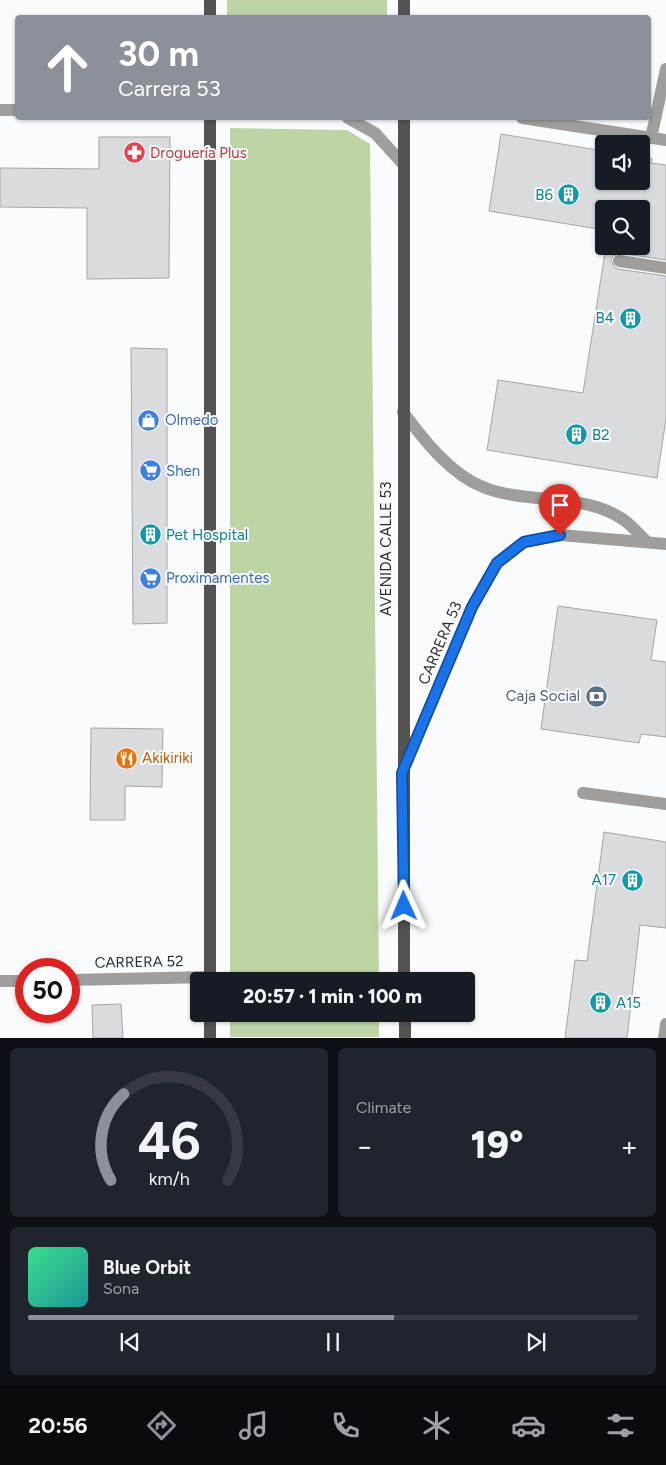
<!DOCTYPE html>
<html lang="en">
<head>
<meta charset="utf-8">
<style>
  body { margin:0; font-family:Figtree,sans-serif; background:#20242c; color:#f1f3f6; height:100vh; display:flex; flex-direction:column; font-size:19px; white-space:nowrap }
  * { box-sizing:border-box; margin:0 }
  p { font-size:16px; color:#9ea1a6 }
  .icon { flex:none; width:28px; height:28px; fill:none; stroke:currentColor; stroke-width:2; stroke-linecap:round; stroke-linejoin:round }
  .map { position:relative; height:1038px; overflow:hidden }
  .details { display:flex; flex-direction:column; gap:10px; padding:10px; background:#0d0f14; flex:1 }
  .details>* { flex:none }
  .banner { position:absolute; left:15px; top:15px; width:636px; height:105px; border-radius:5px; box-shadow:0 1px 4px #0004; background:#8c9099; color:#fff; overflow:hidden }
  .tools { position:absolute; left:595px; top:135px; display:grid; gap:10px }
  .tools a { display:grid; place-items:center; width:55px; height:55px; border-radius:5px; background:#171b24; box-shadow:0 1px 4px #0004; font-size:25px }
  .speed { position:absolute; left:15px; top:958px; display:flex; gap:10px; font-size:25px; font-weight:700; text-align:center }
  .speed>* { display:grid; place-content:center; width:65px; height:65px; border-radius:50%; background:#171b24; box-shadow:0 1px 4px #0004; line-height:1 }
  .speed .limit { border:8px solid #d22; background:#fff; color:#111 }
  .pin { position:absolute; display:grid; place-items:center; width:42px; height:42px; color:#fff; margin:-51px -21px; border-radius:50% 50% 50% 0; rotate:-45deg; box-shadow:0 0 5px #0007 }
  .pin .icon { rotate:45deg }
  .me { position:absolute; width:55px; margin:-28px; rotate:359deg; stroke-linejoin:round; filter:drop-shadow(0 0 4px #0008) }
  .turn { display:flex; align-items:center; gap:18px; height:105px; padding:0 20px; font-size:22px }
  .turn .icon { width:65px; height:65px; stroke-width:2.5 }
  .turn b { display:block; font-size:35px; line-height:42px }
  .big { font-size:38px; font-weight:800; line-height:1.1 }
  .details .card { flex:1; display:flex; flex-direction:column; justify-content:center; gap:8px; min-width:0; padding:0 18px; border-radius:8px; background:#20242c }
  .details .dial { align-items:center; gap:0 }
  .dial svg { height:130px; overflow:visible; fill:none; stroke:#363941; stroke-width:7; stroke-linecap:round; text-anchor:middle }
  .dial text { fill:#f1f3f6; stroke:none }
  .song { display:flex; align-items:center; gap:15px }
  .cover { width:60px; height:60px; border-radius:8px; background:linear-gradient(135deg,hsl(150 70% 55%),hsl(180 70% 35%)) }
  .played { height:5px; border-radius:2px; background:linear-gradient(90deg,#8c9099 60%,#363941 60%) }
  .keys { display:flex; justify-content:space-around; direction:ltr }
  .heat { display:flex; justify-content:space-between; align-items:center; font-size:28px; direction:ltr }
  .details .tiles { flex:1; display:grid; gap:10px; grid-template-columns:1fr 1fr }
  .card:last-child { grid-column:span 2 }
  .trip { position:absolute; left:190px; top:972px; width:285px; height:50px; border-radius:5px; background:#171b24; box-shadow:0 1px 4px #0004; font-weight:800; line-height:50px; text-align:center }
  .tab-bar { display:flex; height:80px; justify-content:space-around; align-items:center; background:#090b0e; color:#9ea1a6 }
  .tab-bar .icon { width:35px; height:35px }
  .tab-bar .current { color:#8c9099 }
  .tab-bar b { font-size:22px; color:#f1f3f6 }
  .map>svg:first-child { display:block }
  .green { fill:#bed4a4 }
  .building { fill:#dadbde; stroke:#a4a5a7 }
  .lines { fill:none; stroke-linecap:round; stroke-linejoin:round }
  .minor { stroke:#9f9e9d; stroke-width:12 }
  .major { stroke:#555352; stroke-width:12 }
  .route-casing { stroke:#114b97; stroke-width:12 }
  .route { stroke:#1a73e8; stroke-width:9 }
  .labels { text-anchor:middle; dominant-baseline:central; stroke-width:4; stroke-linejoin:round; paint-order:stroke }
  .health-label { font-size:15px; fill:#be3a42; stroke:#f9fbfd; text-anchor:start }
  .culture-label { font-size:15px; fill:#0d838f; stroke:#f9fbfd; text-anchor:end }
  .shop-label { font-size:15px; fill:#366cbe; stroke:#f9fbfd; text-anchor:start }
  .street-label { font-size:15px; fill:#2c2d2e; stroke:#f9fbfd }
  .service-label { font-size:15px; fill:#4e5e75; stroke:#f9fbfd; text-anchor:end }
  .food-label { font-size:15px; fill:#c56008; stroke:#f9fbfd; text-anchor:start }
</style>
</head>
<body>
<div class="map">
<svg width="666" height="1038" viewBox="0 0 666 1038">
  <rect width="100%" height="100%" fill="#f9fbfd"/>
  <g class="green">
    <rect x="227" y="0" width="160" height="17"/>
    <polygon points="230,128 347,130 370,144 379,981 230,981"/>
    <rect x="230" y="1014" width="149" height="23"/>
  </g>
  <g class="building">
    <polygon points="501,134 604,151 604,181 641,181 641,157 652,159 651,163 666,165 666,260 620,253 613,256 611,260 614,267 618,269 666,276 666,419 657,478 487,450 498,380 583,393 606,246 641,246 641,209 604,209 604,230 489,211"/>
    <polygon points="99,137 170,137 169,278 87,279 87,208 0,207 0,168 99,169"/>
    <polygon points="131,348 167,349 167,623 133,624"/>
    <polygon points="558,606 657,620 651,660 666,662 666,737 641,734 639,743 541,729"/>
    <polygon points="91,728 163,729 162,787 125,786 125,820 90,820"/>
    <polygon points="604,832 666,842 666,928 640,925 627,1038 565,1038 575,960 587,961"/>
    <polygon points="121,1004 123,1038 93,1038 92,1005"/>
  </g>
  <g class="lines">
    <g class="minor">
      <polyline points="0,110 18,110"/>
      <polyline points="348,118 375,133 403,164"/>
      <polyline points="522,118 666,140"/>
      <polyline points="651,138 666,69"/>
      <polyline points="619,261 666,268"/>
      <path d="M403,412C424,440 450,474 483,487C527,505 584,492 624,520C632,526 639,534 646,541"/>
      <polyline points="404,768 472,607 497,563 524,542 560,535 666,544"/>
      <polyline points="583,793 666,804"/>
      <polyline points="69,980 210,977"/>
      <polyline points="0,981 26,981"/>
      <polyline points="664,1038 666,1024"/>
    </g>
    <g class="major">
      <polyline points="210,0 210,18"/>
      <polyline points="404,18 404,0"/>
      <polyline points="404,118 404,981"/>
      <polyline points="210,981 210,118"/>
      <polyline points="405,1014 405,1038"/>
      <polyline points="210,1038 210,1014"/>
    </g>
  </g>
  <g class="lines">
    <defs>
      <polyline id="route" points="404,906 402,773 472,607 497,563 524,542 560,535"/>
    </defs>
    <use href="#route" class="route-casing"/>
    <use href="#route" class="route"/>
  </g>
  <defs>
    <symbol id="pharmacy-disc" viewBox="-11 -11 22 22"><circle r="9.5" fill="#e0444e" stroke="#f9fbfd"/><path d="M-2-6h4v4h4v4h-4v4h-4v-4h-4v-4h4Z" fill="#fff"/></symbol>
    <symbol id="building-disc" viewBox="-11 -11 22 22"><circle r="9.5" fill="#0f9aa8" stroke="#f9fbfd"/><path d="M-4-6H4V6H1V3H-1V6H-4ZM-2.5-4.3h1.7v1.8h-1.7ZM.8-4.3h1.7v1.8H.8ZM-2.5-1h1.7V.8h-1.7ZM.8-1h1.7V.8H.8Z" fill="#fff"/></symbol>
    <symbol id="shop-disc" viewBox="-11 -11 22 22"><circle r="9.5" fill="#3f7fe0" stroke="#f9fbfd"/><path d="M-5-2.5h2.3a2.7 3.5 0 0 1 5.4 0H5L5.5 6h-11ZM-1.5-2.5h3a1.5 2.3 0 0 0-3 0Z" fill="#fff"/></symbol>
    <symbol id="supermarket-disc" viewBox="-11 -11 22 22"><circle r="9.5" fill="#3f7fe0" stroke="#f9fbfd"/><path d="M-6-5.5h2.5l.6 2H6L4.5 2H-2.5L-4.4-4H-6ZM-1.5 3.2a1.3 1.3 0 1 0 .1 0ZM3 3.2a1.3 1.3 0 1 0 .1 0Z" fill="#fff"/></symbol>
    <symbol id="bank-disc" viewBox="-11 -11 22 22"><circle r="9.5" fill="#5c6f8a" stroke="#f9fbfd"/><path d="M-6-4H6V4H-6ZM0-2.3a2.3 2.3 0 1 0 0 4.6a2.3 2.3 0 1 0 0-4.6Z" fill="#fff"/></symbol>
    <symbol id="restaurant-disc" viewBox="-11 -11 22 22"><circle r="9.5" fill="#e8710a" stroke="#f9fbfd"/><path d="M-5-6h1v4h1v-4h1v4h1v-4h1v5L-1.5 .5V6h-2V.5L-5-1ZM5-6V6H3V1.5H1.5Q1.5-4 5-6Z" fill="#fff"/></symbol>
  </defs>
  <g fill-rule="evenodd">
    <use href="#pharmacy-disc" x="122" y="140" width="25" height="25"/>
    <use href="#building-disc" x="556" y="182" width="25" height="25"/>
    <use href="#building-disc" x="618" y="306" width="25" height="25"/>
    <use href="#shop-disc" x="136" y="408" width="25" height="25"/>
    <use href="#building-disc" x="564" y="422" width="25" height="25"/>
    <use href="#supermarket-disc" x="138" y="458" width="25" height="25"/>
    <use href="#building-disc" x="138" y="522" width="25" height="25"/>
    <use href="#supermarket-disc" x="138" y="566" width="25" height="25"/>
    <use href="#bank-disc" x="584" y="684" width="25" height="25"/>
    <use href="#restaurant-disc" x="114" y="746" width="25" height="25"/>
    <use href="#building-disc" x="620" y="868" width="25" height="25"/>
    <use href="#building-disc" x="588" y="990" width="25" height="25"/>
  </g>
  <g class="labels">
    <g class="health-label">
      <text x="150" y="153">Droguería Plus</text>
    </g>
    <g class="culture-label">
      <text x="553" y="195">B6</text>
      <text x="614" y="318">B4</text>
      <text x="592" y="435" text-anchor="start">B2</text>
      <text x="166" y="535" text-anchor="start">Pet Hospital</text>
      <text x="616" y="880">A17</text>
      <text x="616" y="1003" text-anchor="start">A15</text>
    </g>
    <g class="shop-label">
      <text x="165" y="420">Olmedo</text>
      <text x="166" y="471">Shen</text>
      <text x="166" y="578">Proximamentes</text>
    </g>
    <g class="street-label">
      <text transform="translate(386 549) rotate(-90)">AVENIDA CALLE 53</text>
      <text transform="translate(440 643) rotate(-67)">CARRERA 53</text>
      <text transform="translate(139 962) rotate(-1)">CARRERA 52</text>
    </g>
    <g class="service-label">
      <text x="580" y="696">Caja Social</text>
    </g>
    <g class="food-label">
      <text x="142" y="758">Akikiriki</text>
    </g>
  </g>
</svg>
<div class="tools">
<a><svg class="icon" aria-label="sound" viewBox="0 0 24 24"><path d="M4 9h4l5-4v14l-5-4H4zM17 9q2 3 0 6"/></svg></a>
<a><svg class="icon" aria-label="search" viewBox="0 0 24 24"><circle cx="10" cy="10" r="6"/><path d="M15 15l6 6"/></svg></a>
</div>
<div class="speed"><div class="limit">50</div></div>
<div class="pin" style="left:560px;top:535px;background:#d93025"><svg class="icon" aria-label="arrive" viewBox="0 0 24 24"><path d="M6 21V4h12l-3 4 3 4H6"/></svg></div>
<svg class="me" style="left:404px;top:906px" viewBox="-20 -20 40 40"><path d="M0-17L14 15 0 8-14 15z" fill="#1a73e8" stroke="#fff" stroke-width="4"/></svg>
<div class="trip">20:57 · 1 min · 100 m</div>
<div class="banner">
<div class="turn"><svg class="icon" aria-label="ahead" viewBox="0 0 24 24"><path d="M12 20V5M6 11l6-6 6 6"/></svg><div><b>30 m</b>Carrera 53</div></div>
</div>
</div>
<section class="details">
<div class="tiles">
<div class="card dial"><svg viewBox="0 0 100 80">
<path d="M14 69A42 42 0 1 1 86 69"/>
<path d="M14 69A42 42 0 0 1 22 16" stroke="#8c9099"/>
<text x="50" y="56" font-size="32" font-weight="700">46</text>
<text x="50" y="72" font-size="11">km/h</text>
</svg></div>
<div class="card"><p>Climate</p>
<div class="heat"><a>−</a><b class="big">19°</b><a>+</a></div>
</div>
<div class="card">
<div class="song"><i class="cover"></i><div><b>Blue Orbit</b><p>Sona</p></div></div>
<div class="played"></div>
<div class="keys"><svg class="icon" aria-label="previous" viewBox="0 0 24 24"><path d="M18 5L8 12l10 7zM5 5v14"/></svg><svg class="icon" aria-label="pause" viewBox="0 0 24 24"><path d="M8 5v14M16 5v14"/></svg><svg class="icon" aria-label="next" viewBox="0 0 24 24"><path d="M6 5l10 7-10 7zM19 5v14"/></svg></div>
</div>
</div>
</section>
<nav class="tab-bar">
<b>20:56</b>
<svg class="icon current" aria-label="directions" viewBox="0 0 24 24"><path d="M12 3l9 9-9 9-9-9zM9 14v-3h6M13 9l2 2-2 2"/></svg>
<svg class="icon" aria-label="music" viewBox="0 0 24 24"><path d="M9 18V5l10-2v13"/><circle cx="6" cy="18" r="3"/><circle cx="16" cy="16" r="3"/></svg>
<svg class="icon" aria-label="phone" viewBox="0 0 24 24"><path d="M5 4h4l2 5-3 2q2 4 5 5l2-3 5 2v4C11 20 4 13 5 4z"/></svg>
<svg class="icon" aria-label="climate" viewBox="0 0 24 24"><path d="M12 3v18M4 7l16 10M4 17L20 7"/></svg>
<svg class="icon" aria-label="car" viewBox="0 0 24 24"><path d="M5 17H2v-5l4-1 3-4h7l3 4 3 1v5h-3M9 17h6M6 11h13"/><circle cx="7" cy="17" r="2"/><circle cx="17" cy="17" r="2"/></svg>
<svg class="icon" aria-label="filters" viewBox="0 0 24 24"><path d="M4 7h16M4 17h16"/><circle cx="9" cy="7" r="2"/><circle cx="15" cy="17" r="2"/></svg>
</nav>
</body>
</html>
